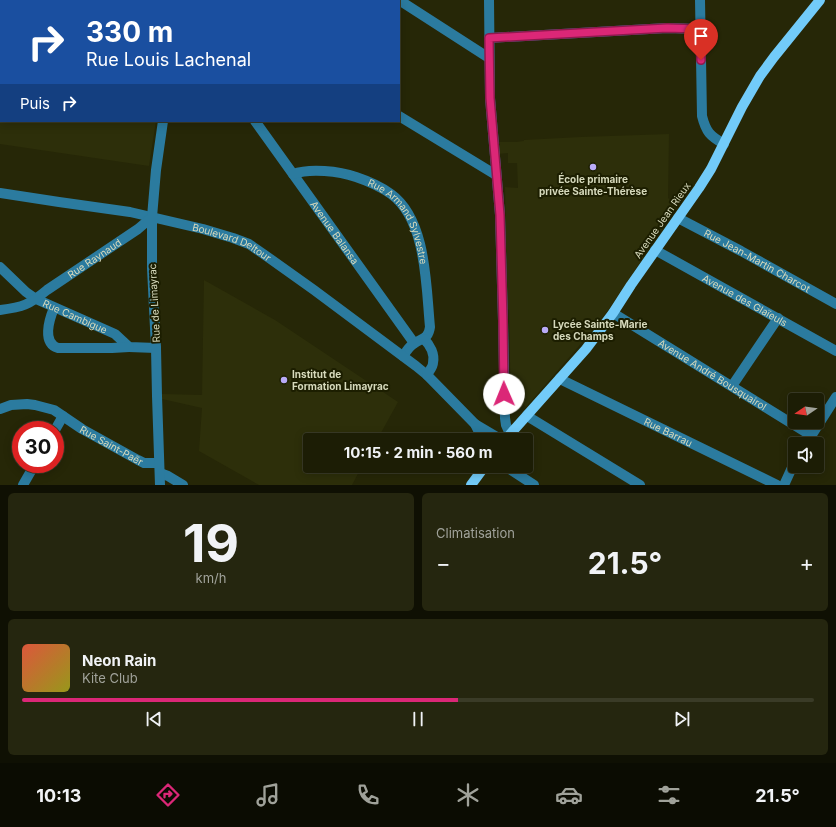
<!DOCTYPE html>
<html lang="fr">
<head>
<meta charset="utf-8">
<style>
  body { margin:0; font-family:Inter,sans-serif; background:#25260f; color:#f1f3f6; height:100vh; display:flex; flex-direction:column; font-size:15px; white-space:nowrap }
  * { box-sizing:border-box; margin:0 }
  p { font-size:13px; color:#a0a29a }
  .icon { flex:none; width:22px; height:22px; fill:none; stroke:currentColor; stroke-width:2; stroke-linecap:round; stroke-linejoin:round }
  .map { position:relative; height:485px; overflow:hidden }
  .side { display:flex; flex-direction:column; gap:8px; padding:8px; background:#0f1003; flex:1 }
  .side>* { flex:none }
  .top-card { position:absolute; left:0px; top:0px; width:400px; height:122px; box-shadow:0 2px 10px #0003,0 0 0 1px #3a3b27; background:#1a4fa0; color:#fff; overflow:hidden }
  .needle { width:26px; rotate:257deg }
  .controls { position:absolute; left:788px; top:393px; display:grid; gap:8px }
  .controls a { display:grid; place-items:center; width:36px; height:36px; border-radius:4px; background:#1c1d05; box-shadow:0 2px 10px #0003,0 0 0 1px #3a3b27; font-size:20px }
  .speed { position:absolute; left:12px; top:421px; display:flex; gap:8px; font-size:20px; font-weight:700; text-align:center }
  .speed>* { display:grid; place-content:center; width:52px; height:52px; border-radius:50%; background:#1c1d05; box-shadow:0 2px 10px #0003,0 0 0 1px #3a3b27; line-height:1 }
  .speed .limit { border:6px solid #d22; background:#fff; color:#111 }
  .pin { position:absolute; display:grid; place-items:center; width:34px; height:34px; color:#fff; margin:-41px -17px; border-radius:50% 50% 50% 0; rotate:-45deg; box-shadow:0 0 4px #0007 }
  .pin .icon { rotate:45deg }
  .me { position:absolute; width:44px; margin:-22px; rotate:359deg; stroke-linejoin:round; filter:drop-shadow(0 0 3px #0008) }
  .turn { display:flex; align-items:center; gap:14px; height:84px; padding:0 20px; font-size:18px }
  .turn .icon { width:52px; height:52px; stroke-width:2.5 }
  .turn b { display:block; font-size:28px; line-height:34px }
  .then { display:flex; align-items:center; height:38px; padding:0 20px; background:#0003; gap:8px; font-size:15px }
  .big { font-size:30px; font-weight:700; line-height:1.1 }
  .side .widget { flex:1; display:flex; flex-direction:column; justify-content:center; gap:6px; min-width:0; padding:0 14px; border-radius:6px; background:#25260f }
  .side .dial { align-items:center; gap:0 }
  .dial b { font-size:52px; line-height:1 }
  .song { display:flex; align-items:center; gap:12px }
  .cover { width:48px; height:48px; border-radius:6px; background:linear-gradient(135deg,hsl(10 70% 55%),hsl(60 70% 35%)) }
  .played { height:4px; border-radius:2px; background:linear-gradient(90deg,#db2777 55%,#3a3b27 55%) }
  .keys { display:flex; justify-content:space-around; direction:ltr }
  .heat { display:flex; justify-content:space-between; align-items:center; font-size:22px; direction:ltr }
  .side .tiles { flex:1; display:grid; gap:8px; grid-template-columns:1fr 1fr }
  .widget:last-child { grid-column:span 2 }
  .trip { position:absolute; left:303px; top:433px; width:230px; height:40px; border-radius:4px; background:#1c1d05; box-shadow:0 2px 10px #0003,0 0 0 1px #3a3b27; font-weight:700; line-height:40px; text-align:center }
  .dock { display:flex; height:64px; justify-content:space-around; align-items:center; background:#0b0c02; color:#a0a29a }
  .dock .icon { width:28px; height:28px }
  .dock .selected { color:#db2777 }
  .dock b { font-size:18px; color:#f1f3f6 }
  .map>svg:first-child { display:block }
  .built { fill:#2d2f0a }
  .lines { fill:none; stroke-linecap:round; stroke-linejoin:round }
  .minor { stroke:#2b7b9f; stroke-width:10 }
  .major { stroke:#72cbf9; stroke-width:10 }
  .route-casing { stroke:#8e194d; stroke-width:10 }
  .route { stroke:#db2777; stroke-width:7 }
  .poi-dot { fill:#b9abf7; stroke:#1c1e00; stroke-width:1.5 }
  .labels { text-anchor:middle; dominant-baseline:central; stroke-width:4; stroke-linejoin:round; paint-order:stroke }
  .poi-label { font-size:10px; font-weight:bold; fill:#d6d9bb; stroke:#1c1e00; text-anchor:start }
  .street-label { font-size:10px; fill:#d6d9bb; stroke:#1c1e00 }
</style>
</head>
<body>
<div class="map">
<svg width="836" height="485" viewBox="0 0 836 485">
  <rect width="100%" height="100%" fill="#262707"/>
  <g class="built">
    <polygon points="0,5 1,6 1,121 156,121 149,166 0,144"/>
    <polygon points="669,134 668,198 677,207 609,309 592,331 526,407 523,404 516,411 511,412 509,310 507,309 505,187 518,188 517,163 508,163 508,153 498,154 497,142 516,142 524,141 524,140 581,137"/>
    <polygon points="204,280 275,320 398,402 377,440 310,440 310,466 362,466 352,485 259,485 199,451 202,408 162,399 162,394 202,395"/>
  </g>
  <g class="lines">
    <g class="minor">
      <polyline points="30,0 31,1"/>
      <polyline points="399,0 489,58"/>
      <polyline points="489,0 490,98 500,215 503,321 505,418 506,425 510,434"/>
      <path d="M700,0L702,116C706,132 710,136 724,144"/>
      <polyline points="83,1 83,0"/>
      <polyline points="190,1 190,0"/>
      <polyline points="307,1 307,0"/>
      <polyline points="489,38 667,28 700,29"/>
      <polyline points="399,116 496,175"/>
      <path id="s1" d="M255,121L414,343"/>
      <path id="s2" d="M293,174C310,168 339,171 356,177C368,181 380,186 391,194C427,220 426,287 430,327C428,341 421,337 412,345C408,348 406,352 403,356"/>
      <path id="s3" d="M0,193L59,202L130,212L203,229L233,238L249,244L262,253L314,290L416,366L427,375L475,424L479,432L486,440"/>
      <path id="s4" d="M678,218L741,251L836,304"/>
      <path id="s5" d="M655,250L836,351"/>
      <path id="s6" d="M0,267L26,292L36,299L115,334L129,347L156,348"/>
      <path d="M54,308C49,320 42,343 58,348H112L129,347"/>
      <path id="s7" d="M0,310C23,307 29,305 47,290L138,229L152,217"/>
      <path id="s8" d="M613,313L812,436"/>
      <path d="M424,339C430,345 435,354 433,363C433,367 429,371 427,375"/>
      <path id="s9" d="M560,378L564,381L777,485"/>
      <polyline points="732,386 778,318"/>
      <path id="s10" d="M0,409L11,405L27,404L35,405L54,410L82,429L138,460L144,463H159"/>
      <polyline points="527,415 532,419 640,485"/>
      <polyline points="475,424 502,440"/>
      <polyline points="55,430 63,416"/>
      <polyline points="806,444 836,397"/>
      <polyline points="505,466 534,485"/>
      <polyline points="160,473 168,476 183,485"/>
      <polyline points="23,485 35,464"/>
      <polyline points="160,485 157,396 156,348 152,268 152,217 156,170 163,121"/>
      <polyline points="784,485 795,461"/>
    </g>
    <g class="major">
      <polyline points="505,440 586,349 613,313 631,285 699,188 711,169 742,107 760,76 774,57 820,0"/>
      <polyline points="471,485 485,466"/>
    </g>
  </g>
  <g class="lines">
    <defs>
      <polyline id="route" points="504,394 503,321 500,215 490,98 489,38 667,28 700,29 701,60"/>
    </defs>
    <use href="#route" class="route-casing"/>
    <use href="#route" class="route"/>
  </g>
  <g class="poi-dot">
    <circle cx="593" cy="167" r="4"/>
    <circle cx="545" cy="330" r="4"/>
    <circle cx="284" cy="380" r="4"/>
  </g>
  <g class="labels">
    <g class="poi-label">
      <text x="593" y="179" text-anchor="middle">École primaire<tspan x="593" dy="12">privée Sainte-Thérèse</tspan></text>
      <text x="553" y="324">Lycée Sainte-Marie<tspan x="553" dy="12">des Champs</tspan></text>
      <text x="292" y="374">Institut de<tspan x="292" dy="12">Formation Limayrac</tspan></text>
    </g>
    <g class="street-label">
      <text transform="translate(662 220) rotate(-55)">Avenue Jean Rieux</text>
      <text stroke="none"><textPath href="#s2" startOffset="130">Rue Armand Sylvestre</textPath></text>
      <text stroke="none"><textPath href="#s1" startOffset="137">Avenue Balansa</textPath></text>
      <text stroke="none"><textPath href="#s3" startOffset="238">Boulevard Deltour</textPath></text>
      <text stroke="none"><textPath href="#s7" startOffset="109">Rue Raynaud</textPath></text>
      <text stroke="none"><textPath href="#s4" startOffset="90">Rue Jean-Martin Charcot</textPath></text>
      <text stroke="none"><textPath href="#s5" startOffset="103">Avenue des Glaïeuls</textPath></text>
      <text transform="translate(154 303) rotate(-93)">Rue de Limayrac</text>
      <text stroke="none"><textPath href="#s6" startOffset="91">Rue Cambigue</textPath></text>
      <text stroke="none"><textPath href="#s8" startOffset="117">Avenue André Bousquairol</textPath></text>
      <text stroke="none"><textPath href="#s9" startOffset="121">Rue Barrau</textPath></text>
      <text stroke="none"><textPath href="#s10" startOffset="123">Rue Saint-Paër</textPath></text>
    </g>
  </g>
</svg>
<div class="controls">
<a><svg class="needle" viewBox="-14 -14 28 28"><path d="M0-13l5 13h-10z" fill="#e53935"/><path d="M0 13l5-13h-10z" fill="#a0a29a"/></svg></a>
<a><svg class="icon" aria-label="sound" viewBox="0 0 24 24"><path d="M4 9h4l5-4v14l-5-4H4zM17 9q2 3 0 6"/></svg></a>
</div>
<div class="speed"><div class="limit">30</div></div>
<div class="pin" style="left:701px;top:60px;background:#d93025"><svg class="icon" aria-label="arrive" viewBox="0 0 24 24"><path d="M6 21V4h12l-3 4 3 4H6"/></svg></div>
<svg class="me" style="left:504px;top:394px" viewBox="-20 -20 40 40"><circle r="19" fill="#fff"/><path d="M0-13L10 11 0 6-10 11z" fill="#db2777"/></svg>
<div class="trip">10:15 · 2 min · 560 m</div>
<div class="top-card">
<div class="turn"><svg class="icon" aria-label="right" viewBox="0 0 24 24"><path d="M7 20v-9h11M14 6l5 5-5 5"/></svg><div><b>330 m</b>Rue Louis Lachenal</div></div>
<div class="then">Puis<svg class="icon" aria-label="right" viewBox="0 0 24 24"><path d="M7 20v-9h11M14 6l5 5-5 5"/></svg></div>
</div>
</div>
<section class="side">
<div class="tiles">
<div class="widget dial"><b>19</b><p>km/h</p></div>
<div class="widget"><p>Climatisation</p>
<div class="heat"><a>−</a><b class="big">21.5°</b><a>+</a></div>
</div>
<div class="widget">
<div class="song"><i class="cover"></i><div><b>Neon Rain</b><p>Kite Club</p></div></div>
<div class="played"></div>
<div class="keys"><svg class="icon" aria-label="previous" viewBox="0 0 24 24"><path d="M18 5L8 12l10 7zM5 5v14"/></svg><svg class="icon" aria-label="pause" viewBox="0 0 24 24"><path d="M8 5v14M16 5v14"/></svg><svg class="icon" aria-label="next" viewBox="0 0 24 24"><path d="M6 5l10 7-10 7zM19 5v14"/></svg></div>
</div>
</div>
</section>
<nav class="dock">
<b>10:13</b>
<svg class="icon selected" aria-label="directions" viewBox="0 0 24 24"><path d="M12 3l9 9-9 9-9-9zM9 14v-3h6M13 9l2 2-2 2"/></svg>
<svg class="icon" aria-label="music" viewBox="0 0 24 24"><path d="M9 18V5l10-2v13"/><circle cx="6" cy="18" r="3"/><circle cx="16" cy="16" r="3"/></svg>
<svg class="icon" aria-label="phone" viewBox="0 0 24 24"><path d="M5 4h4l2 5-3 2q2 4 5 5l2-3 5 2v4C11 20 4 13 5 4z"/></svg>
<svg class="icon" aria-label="climate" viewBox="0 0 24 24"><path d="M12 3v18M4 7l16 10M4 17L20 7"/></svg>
<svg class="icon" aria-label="car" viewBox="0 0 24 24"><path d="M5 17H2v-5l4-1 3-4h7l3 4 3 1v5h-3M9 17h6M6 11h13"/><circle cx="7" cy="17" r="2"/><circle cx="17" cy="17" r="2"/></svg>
<svg class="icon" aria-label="filters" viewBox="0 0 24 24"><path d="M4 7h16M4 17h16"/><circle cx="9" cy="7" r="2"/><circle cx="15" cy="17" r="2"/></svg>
<b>21.5°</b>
</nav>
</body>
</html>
